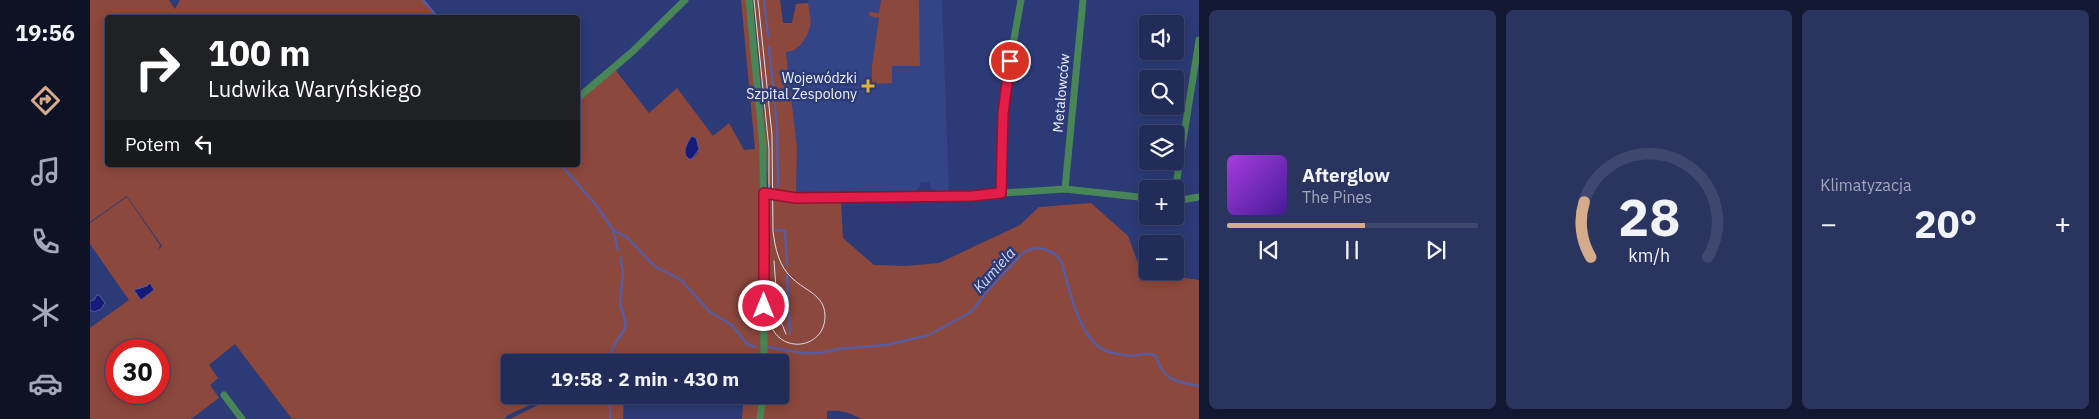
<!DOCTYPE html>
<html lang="pl">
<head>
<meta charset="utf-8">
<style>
  body { margin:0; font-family:"IBM Plex Sans",sans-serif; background:#29345f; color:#f1f3f6; height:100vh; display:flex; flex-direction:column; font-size:19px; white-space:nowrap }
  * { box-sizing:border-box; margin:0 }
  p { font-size:16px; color:#a2a7ba }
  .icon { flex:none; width:28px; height:28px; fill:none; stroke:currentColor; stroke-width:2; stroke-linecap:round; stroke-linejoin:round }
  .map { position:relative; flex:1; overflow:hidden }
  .sheet { display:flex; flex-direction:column; gap:10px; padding:10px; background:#121831; width:900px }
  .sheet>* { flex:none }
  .top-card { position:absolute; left:15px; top:15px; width:475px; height:152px; border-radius:5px; box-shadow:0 2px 12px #0003,0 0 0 1px #3e486f; background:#202124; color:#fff; overflow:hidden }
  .buttons { position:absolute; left:1049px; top:15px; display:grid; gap:10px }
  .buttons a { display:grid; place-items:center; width:45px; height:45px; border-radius:5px; background:#212c59; box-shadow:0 2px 12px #0003,0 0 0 1px #3e486f; font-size:25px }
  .speed { position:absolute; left:15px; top:339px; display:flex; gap:10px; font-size:25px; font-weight:700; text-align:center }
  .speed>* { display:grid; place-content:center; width:65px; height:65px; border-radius:50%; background:#212c59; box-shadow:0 2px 12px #0003,0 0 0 1px #3e486f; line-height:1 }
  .speed .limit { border:8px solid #d22; background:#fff; color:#111 }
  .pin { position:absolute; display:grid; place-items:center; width:42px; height:42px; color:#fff; margin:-21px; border:2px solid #fff; border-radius:50%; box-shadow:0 1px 5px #0007 }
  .me { position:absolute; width:55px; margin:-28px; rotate:0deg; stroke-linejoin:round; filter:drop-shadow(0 0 4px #0008) }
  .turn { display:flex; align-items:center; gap:18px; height:105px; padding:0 20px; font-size:22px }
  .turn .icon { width:65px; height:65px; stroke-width:2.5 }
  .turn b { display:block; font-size:35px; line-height:42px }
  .then { display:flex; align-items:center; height:48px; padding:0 20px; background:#0003; gap:10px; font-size:19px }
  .big { font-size:38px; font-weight:700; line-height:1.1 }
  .sheet .card { flex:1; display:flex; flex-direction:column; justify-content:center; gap:8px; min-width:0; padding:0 18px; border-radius:8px; background:#29345f }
  .sheet .dial { align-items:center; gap:0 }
  .dial svg { height:130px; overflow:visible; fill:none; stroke:#3e486f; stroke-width:7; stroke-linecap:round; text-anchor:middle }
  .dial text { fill:#f1f3f6; stroke:none }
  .song { display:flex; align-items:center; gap:15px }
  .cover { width:60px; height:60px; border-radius:8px; background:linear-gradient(135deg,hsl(280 70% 55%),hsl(260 70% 35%)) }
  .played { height:5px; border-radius:2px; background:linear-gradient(90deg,#d6ab8b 55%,#3e486f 55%) }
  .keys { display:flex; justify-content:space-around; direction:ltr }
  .heat { display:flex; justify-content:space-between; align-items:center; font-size:28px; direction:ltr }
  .sheet .tiles { flex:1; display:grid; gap:10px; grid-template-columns:repeat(3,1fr) }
  .trip { position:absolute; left:411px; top:354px; width:288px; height:50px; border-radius:5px; background:#212c59; box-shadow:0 2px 12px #0003,0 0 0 1px #3e486f; font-weight:700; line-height:50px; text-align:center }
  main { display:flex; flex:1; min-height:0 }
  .dock { display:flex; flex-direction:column; width:90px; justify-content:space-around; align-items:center; background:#0d1224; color:#a2a7ba }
  .dock .icon { width:35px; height:35px }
  .dock .on { color:#d6ab8b }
  .dock b { font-size:22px; color:#f1f3f6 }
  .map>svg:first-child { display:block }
  .built { fill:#334487 }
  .green { fill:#8c483d; fill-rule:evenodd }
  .water { fill:#161b79; stroke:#575b9f }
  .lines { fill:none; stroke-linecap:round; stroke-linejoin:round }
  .stream { stroke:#575b9f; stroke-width:2.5 }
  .street { stroke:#488557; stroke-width:7 }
  .tram { stroke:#dbdeeb; stroke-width:1 }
  .route-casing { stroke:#92132f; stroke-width:12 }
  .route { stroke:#e11d48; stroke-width:9 }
  .poi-dot { fill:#dbb233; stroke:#2c3b77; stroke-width:2 }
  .labels { text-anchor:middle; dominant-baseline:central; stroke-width:5; stroke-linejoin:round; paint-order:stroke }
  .poi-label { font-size:14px; fill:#eff1f9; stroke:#2c3b77; text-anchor:end }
  .street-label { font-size:14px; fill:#eff1f9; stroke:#2c3b77 }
  .water-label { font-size:15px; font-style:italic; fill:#d1daf4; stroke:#2c3b77 }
</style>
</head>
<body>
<main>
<nav class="dock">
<b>19:56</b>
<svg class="icon on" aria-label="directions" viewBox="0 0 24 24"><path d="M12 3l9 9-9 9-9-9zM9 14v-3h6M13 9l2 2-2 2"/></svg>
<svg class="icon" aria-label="music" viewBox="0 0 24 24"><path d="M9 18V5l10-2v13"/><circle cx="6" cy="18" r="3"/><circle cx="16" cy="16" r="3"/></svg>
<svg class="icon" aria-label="phone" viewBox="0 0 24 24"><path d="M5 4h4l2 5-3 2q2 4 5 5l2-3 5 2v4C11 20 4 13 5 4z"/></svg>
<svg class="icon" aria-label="climate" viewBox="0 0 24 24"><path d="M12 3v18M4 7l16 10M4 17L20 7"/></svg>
<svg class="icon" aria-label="car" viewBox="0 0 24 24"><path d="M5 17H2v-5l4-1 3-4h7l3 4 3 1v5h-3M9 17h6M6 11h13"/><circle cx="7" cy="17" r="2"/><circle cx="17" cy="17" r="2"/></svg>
</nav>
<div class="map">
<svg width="1109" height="419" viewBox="0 0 1109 419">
  <rect width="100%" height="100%" fill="#2c3b77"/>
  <polygon class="built" points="718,0 852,0 859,192 845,192 841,189 839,182 831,182 829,188 825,191 706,192 707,148 696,51 700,52 720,27"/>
  <g class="green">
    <path d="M0,0H79L85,9L90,0H333L348,17L18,18V165H488V98L523,67L559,113L587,88L623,136L639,123L654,150L665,149L651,0H656L671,148L677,362V204L682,197L751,200L753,238L784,265L816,266L849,263L930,225L949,207L1001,203L1038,236L1054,279L1088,277L1109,280V419H771C759,412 751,410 737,411V419H652L654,395H690V362H420V395H457V397L418,415L414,419H202L145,344L119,365L128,378L120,385L129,398L101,419H0V328L39,300L0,244V223L37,197L70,245L68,250L72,246L37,196L0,222ZM602,136L608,153L602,159L595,155V147ZM26,350H69V392H26Z"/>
    <path d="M663,0H690L693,23H702L706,4L718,3C719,10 722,21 720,27C717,38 708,52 696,52L707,148L706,194L685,190L678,184L673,104Z"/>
    <polygon points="791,0 829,0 830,66 802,66 802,83 782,84 782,66 789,18 779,16 780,12 789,13"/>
    <polygon points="466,395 534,395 533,419 420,419 456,401 458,402 458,399"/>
  </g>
  <g class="water">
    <path d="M602,136L606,138L609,149L602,159H599C591,153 597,143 602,136Z"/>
    <polygon points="60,283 64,290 51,300 44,290 57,286"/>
    <polygon points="7,295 9,295 15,303 11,309 4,312 0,310 0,301 4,300"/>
  </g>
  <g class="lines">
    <g class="stream">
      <polyline points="333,0 348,18"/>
      <polyline points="674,0 678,36"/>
      <polyline points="679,47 687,128 688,186"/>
      <polyline points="471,165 506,205 523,230 538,238 564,266 590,279 620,312 643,326 657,344 665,347"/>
      <polyline points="523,230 528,250"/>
      <polyline points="686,230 695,231 697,265"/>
      <polyline points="697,276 700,333"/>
      <path d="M678,347L712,353H730L748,349L796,345L839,335L881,312L900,288L934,252L944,248L954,249L965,254L971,261C980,290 990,349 1024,353C1029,354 1034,355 1040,356C1049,356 1057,351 1066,356C1073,381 1087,382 1109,386"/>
      <polyline points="521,362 522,349 535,328 536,323 530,304 533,271 530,258"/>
      <polyline points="520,419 521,395"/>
    </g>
    <g class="street">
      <polyline points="659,0 673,147 674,362"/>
      <polyline points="489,97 542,52 595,0"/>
      <polyline points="975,189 993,0"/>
      <polyline points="1085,191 1109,40"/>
      <polyline points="674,193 706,198 837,196 882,195 975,189 1058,198"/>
      <polyline points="911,193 914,94 931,0"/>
      <polyline points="1085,201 1109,197"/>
      <polyline points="134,395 152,419"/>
      <polyline points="670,419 673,395"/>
    </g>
    <g class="tram">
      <path d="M664,0L679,149V317C684,356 736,351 735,315C734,295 716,291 703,279C689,267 685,248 683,231L682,135L668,0"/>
      <polyline points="684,261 688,315 696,334"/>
    </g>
  </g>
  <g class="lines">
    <defs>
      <polyline id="route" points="674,306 674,193 706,198 882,196 911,193 913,113 920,61"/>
    </defs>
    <use href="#route" class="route-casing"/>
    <use href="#route" class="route"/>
  </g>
  <path class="poi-dot" d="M775.5 78.5h5v5h5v5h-5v5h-5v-5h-5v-5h5z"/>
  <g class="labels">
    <g class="poi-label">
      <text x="767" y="78">Wojewódzki<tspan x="767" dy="16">Szpital Zespolony</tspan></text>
    </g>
    <g class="street-label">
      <text transform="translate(971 93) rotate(-85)">Metalowców</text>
    </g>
    <g class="water-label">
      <text transform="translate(904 270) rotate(-48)">Kumiela</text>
    </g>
  </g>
</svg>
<div class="buttons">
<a><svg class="icon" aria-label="sound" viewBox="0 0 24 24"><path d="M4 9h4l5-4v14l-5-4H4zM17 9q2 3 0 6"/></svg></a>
<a><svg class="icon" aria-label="search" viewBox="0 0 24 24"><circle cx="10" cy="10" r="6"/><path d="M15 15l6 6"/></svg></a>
<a><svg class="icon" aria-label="layers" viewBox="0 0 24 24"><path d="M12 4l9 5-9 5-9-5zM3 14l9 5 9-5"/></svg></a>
<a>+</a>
<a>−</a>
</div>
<div class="speed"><div class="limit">30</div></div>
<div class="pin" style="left:920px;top:61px;background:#d93025"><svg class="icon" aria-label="arrive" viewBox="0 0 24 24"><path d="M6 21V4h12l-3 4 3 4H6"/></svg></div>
<svg class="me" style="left:674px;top:306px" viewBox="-20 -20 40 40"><circle r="17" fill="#e11d48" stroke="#fff" stroke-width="3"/><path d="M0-11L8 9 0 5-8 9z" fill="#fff"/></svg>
<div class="trip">19:58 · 2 min · 430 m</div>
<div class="top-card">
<div class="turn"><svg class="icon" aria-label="right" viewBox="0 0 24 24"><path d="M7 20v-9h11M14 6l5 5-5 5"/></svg><div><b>100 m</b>Ludwika Waryńskiego</div></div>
<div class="then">Potem<svg class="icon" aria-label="left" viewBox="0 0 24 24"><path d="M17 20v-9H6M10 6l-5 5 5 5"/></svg></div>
</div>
</div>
<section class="sheet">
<div class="tiles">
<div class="card">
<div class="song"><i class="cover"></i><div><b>Afterglow</b><p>The Pines</p></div></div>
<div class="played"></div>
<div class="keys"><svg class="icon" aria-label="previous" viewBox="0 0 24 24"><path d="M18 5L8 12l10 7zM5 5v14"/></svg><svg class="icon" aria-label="pause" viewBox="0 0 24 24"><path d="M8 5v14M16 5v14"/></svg><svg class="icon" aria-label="next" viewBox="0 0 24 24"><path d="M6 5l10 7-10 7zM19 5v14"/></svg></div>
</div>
<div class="card dial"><svg viewBox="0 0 100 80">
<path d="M14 69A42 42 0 1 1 86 69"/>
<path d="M14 69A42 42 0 0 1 10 35" stroke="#d6ab8b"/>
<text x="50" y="56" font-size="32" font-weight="700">28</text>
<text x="50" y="72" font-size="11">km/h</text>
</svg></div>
<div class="card"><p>Klimatyzacja</p>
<div class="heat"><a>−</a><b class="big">20°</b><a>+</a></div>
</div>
</div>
</section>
</main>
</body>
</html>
